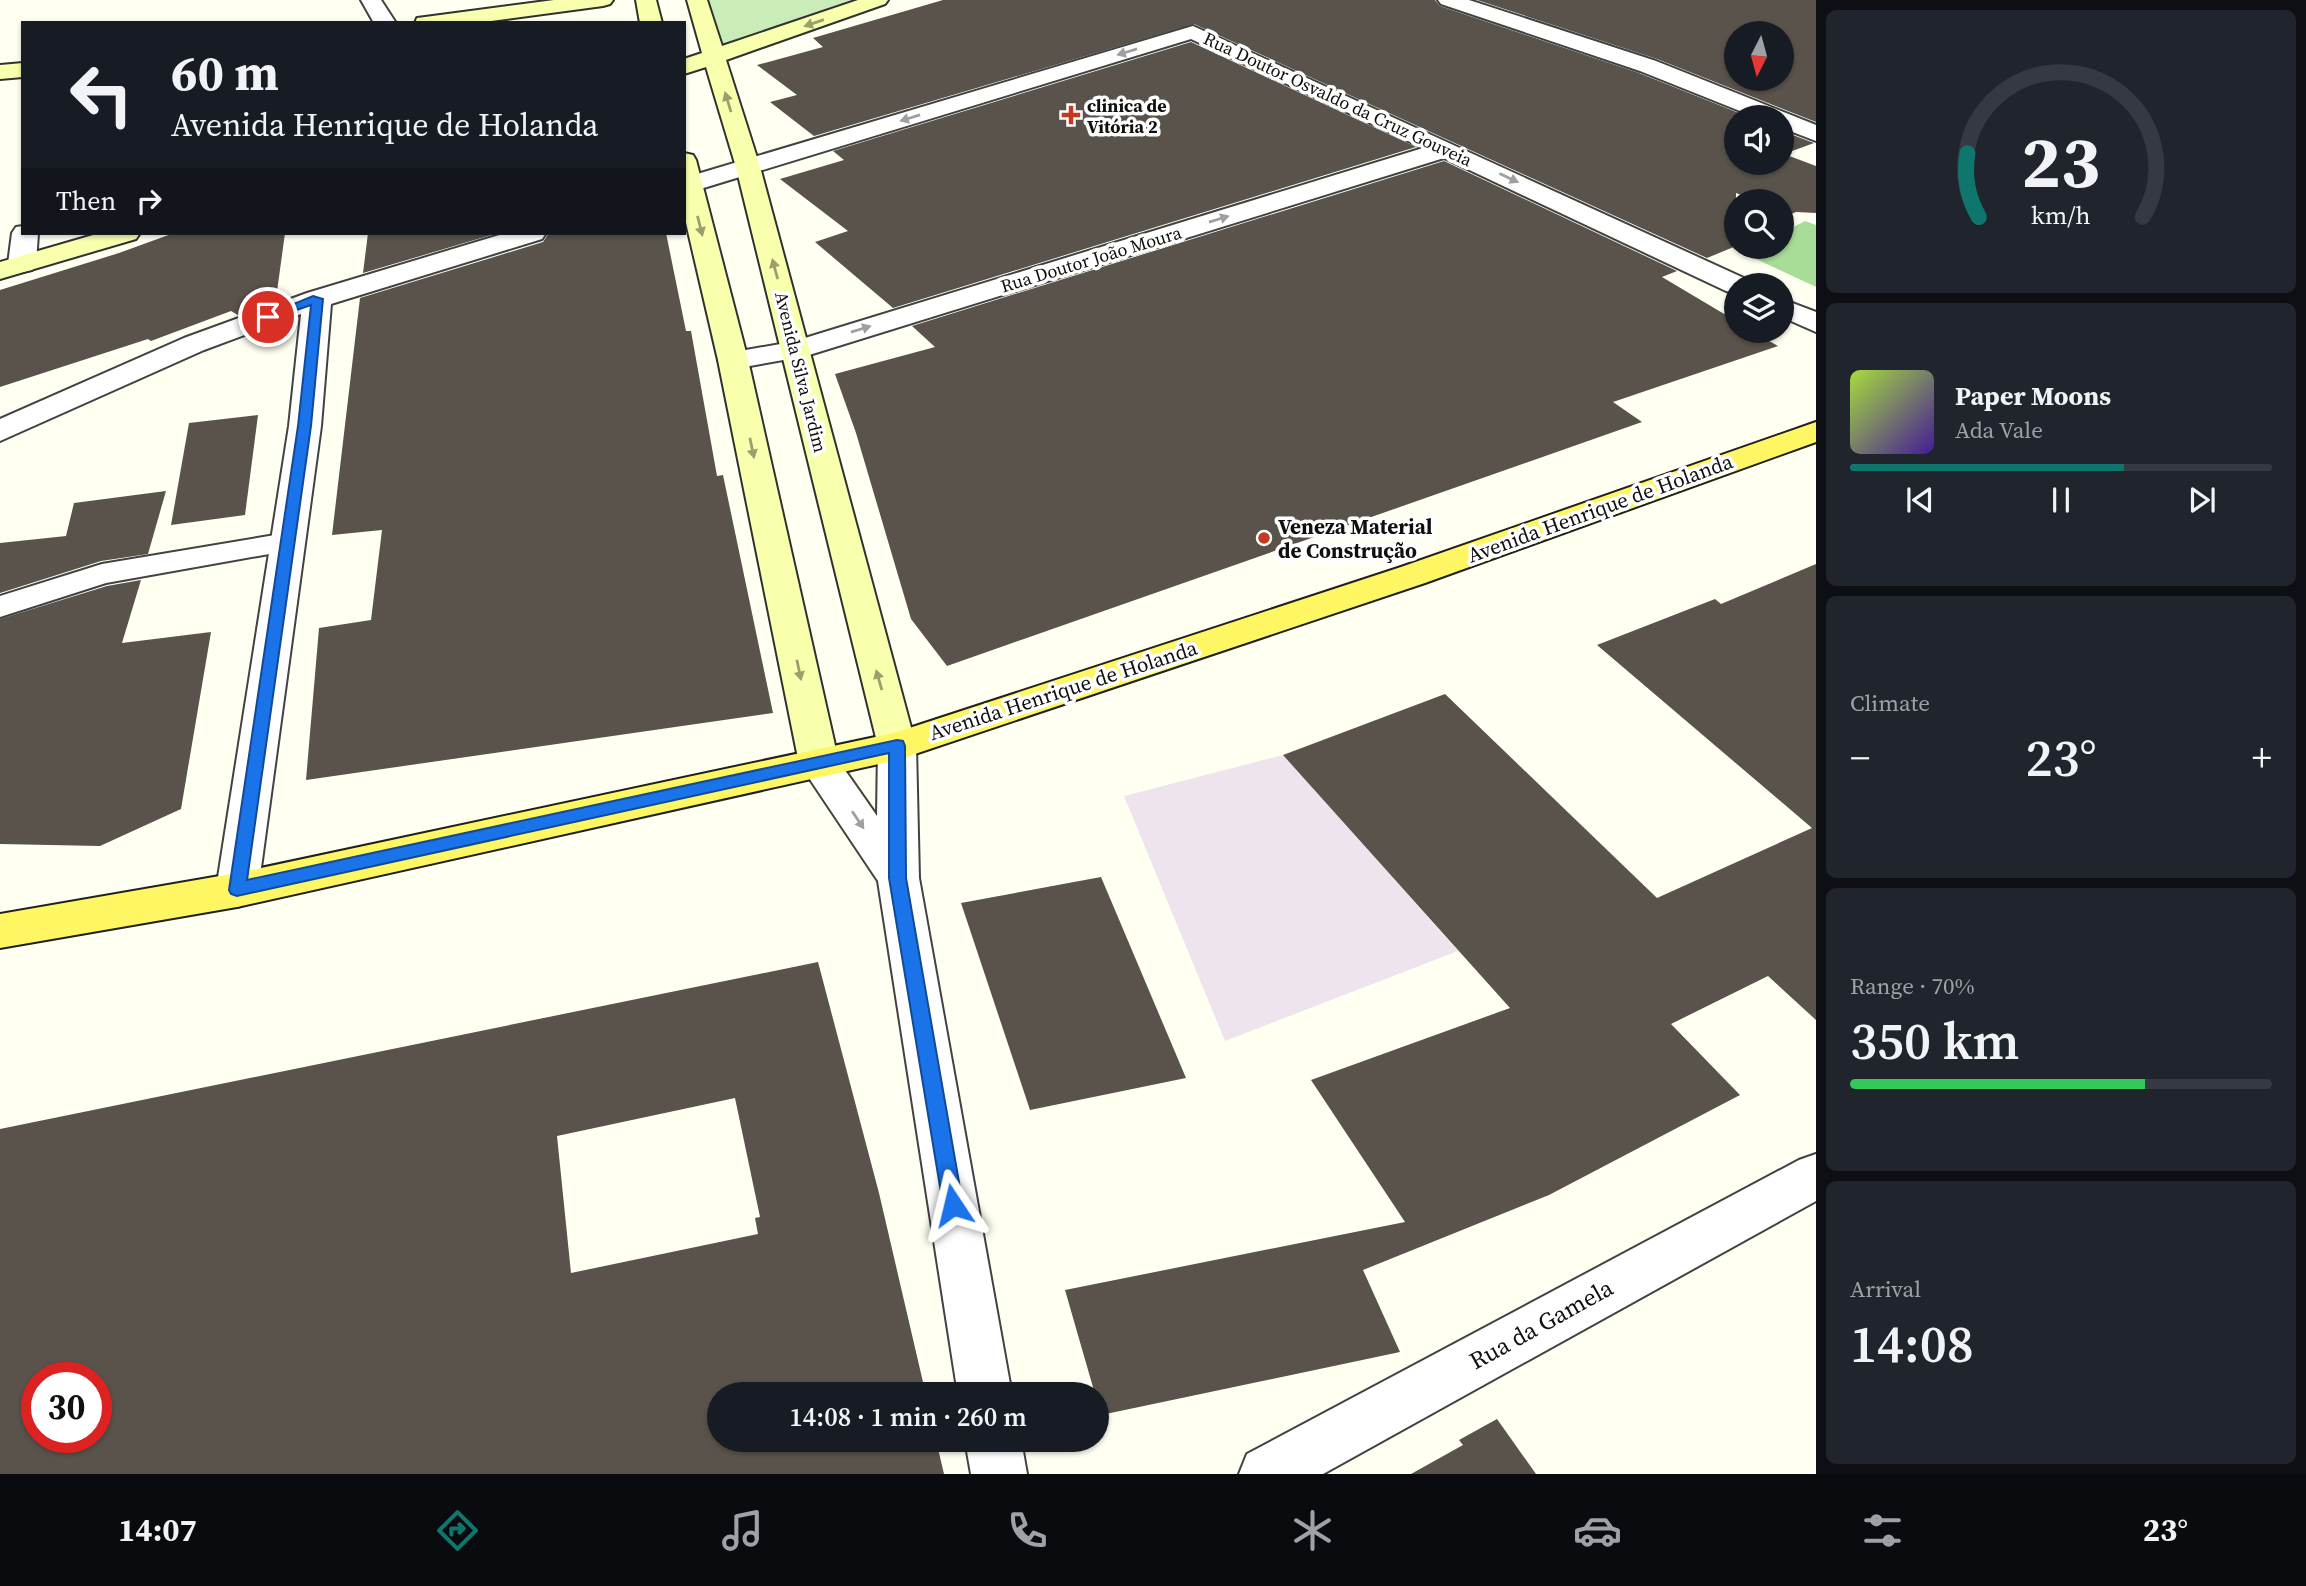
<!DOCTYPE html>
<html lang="en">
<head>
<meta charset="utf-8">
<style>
  body { margin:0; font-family:"Source Serif 4",serif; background:#20242c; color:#f1f3f6; height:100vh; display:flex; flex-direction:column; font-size:26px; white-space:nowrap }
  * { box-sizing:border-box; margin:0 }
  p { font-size:23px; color:#9ea1a6 }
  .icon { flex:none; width:38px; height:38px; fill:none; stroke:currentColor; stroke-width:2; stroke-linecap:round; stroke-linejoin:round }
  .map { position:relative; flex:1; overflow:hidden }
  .panel { display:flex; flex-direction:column; gap:10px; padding:10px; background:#0d0f14; width:490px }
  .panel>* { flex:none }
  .hud { position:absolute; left:21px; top:21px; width:665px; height:214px; border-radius:0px; box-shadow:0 2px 5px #0004; background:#171b24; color:#f1f3f6; overflow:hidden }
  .needle { width:46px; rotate:186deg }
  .controls { position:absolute; left:1724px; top:21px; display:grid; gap:14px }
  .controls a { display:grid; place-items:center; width:70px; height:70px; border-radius:50%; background:#171b24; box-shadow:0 2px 5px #0004; font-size:35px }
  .speed { position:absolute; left:21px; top:1362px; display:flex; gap:14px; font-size:35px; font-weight:700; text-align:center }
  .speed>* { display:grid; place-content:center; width:91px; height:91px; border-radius:50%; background:#171b24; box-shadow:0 2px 5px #0004; line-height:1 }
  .speed .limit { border:10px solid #d22; background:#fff; color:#111 }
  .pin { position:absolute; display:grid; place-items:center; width:60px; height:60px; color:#fff; margin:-30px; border:4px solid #fff; border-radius:50%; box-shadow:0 2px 7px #0007 }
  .me { position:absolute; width:77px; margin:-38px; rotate:350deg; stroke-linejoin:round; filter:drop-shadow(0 0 5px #0008) }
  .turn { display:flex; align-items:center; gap:24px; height:147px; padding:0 35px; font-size:32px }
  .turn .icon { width:91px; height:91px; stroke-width:2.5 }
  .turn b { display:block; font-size:49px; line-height:60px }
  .then { display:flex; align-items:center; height:66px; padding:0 35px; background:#0003; gap:14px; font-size:26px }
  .big { font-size:52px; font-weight:600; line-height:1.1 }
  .panel .widget { flex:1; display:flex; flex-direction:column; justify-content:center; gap:10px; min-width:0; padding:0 24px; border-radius:10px; background:#20242c }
  .panel .dial { align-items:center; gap:0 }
  .dial svg { height:182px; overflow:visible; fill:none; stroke:#363941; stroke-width:7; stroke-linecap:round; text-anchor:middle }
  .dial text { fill:#f1f3f6; stroke:none }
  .song { display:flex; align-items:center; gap:21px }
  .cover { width:84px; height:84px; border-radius:10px; background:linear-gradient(135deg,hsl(80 70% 55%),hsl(260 70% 35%)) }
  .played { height:7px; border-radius:4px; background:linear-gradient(90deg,#0f766e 65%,#363941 65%) }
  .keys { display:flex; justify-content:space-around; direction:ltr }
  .heat { display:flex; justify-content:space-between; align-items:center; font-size:38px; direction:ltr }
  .charge { height:10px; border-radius:5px; background:linear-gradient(90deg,#34c759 70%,#363941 0) }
  .trip { position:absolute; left:707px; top:1382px; width:402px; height:70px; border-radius:35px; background:#171b24; box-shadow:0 2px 5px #0004; font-weight:600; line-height:70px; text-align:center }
  .dock { display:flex; height:112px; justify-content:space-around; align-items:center; background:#090b0e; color:#9ea1a6 }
  .dock .icon { width:49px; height:49px }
  .dock .on { color:#0f766e }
  .dock b { font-size:32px; color:#f1f3f6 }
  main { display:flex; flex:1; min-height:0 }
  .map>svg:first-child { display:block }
  .industrial { fill:#eee4ed }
  .green { fill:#c9ecb9 }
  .forest { fill:#a9dd97 }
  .building { fill:#59534b; fill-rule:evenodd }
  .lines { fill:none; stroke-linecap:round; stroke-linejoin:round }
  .lane-casing { stroke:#424242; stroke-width:4 }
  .street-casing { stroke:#424242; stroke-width:4 }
  .secondary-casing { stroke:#313131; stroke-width:4 }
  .primary-casing { stroke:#202020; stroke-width:4 }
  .lane { fill:#fff; fill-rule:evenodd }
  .street { fill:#fff; fill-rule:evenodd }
  .secondary { fill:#f8ffad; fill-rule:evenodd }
  .primary { fill:#fef663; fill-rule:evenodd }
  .oneway { fill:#9b9f6e }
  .oneway2 { fill:#9f9f9f }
  .route { fill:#1a73e8; stroke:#114b97; stroke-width:2 }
  .poi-dot { fill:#c63820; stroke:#fff; stroke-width:2.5 }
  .labels { text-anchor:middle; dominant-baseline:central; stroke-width:7; stroke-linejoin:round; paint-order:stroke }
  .far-street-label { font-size:18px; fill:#0f0f0f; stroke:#fff }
  .far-poi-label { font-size:18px; font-weight:bold; fill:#0f0f0f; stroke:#fff; text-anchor:start }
  .street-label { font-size:21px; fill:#0f0f0f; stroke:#fff }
  .poi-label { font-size:21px; font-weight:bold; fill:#0f0f0f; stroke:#fff; text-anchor:start }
  .near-street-label { font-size:24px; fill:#0f0f0f; stroke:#fff }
</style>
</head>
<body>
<main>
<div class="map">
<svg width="1816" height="1474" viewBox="0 0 1816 1474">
  <rect width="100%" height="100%" fill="#fffff2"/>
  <polygon class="industrial" points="1283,755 1458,951 1225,1041 1124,796"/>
  <polygon class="green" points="703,0 862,0 720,50"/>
  <polygon class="forest" points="1805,221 1816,225 1816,287 1741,252 1752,247 1782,247 1782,233"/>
  <g class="building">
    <polygon points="943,0 1435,0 1440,6 1639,73 1749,117 1736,117 1736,163 1782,163 1782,131 1814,143 1784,154 1816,166 1816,213 1796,212 1789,215 1782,212 1782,201 1756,201 1736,193 1736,246 1707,258 1194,24 814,136 770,102 797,95 757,65 823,47 813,38"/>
    <path d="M1477,0H1816V122L1657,59ZM1736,33H1782V79H1736Z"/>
    <polygon points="1191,42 1416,147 893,308 815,242 848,231 780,179 844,160 833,151"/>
    <polygon points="1444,161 1677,271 1662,277 1736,321 1736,331 1752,331 1778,346 1613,402 1642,422 947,666 911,619 856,433 835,374 935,347 912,326"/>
    <polygon points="174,233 285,233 276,299 238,315 231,311 151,341 148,339 0,387 0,290 119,253"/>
    <polygon points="368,233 498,233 363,273"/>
    <polygon points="549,233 666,233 686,331 691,331 717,476 723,475 773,713 306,780 319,628 371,620 382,530 332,535 360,298 543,242"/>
    <polygon points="258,415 245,515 171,525 189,423"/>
    <polygon points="166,491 148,554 101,561 0,593 0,543 66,536 74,503"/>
    <polygon points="1816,564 1816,1020 1768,976 1671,1024 1740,1095 1549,1195 1363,1270 1400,1352 1101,1415 1065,1290 1405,1222 1311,1080 1510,1008 1283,755 1445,694 1657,898 1812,828 1597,645 1715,599 1721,604"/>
    <polygon points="141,580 122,643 211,632 181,809 100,846 0,844 0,619 107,586"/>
    <polygon points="1101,877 1186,1078 1030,1110 961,903"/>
    <path d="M818,962L879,1193L926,1395H719V1440H936L944,1474H0V1129ZM735,1098L760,1217L755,1218L758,1234L571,1273L557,1136ZM37,1377H96V1437H37Z"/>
    <polygon points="1497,1419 1536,1474 1411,1474 1463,1445 1459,1440"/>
  </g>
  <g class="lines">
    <defs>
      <polygon id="lane" points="287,533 297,535 302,542 297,549 106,583 0,617 0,596 102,564"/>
      <g id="street">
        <polygon points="361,0 381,0 396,23 374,23"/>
        <polygon points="1438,0 1469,0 1656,61 1816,125 1816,141 1782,128 1782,117 1755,117 1640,71 1441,4"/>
        <polygon points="1193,26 1746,279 1750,285 1736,285 1736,293 1726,291 1444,158 806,356 733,369 723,366 718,360 723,354 792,342 1423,148 1191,39 684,194 684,178"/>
        <polygon points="23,226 23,233 38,233 36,264 32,270 22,272 12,270 8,264 12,233 16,227"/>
        <polygon points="506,233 546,233 542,239 331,304 321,426 258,890 252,902 237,907 222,902 216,890 289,426 301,314 204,350 0,441 0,419 184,338 307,293"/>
        <polygon points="1782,299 1816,312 1816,332 1782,317"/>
        <polygon points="897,732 911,736 916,746 919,878 1012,1395 958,1395 878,881 799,763 805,753 819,749 833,753 877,816 878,746 883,736"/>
        <polygon points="1816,1154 1816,1201 1323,1474 1239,1474 1247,1454 1799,1160"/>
        <polygon points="965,1440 1021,1440 1027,1474 971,1474"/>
      </g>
      <g id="secondary">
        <polygon points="554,0 613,0 610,4 603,6 476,23 415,23 417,18 425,17"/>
        <polygon points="636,0 656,0 662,23 640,23"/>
        <polygon points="687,0 707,0 722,46 858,0 888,0 885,4 726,60 760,167 916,746 911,756 897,760 883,756 878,746 736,167 706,67 684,74 684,59 702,53"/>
        <polygon points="23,63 23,77 0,79 0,65"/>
        <polygon points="684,153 693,155 696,160 748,360 839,763 833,773 819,777 805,773 799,763 718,360 684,214"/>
        <polygon points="100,233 140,233 136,239 0,279 0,262"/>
      </g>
      <polygon id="primary" points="1816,422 1816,442 1425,583 897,760 237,907 0,948 0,914 237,873 894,733 1401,567"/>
    </defs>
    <use href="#lane" class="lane-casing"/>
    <use href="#street" class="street-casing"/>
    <use href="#secondary" class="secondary-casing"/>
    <use href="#primary" class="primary-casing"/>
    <use href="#lane" class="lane"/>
    <use href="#street" class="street"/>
    <use href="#secondary" class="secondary"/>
    <use href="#primary" class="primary"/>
  </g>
  <defs><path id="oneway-solid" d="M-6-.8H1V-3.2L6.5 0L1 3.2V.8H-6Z" transform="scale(1.75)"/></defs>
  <g class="oneway">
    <use href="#oneway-solid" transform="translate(814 23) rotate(161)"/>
    <use href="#oneway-solid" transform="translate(728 102) rotate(-107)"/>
    <use href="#oneway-solid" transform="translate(700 226) rotate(76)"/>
    <use href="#oneway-solid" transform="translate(775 269) rotate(-105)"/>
    <use href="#oneway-solid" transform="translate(752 448) rotate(78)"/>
    <use href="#oneway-solid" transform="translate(799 670) rotate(78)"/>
    <use href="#oneway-solid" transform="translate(879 680) rotate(-106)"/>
  </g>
  <g class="oneway2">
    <use href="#oneway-solid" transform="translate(1127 52) rotate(163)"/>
    <use href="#oneway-solid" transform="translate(910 118) rotate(163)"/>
    <use href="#oneway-solid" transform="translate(1509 178) rotate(25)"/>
    <use href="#oneway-solid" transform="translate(1219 219) rotate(-17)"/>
    <use href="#oneway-solid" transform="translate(861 329) rotate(-17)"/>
    <use href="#oneway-solid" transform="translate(858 820) rotate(56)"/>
  </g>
  <polygon class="route" points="313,296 323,299 311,426 247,880 897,740 903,741 905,746 906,878 963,1205 960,1211 953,1214 946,1211 943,1205 889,878 889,753 237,896 231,894 229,890 298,426 311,305 268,320 262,317"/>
  <g class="poi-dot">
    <path d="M1067.5 104.5h7v7h7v7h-7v7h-7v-7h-7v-7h7z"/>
    <circle cx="1264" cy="538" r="7"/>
  </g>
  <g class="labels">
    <g class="far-street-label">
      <text transform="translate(1338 99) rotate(25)">Rua Doutor Osvaldo da Cruz Gouveia</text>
      <text transform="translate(1091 259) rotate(-17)">Rua Doutor João Moura</text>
      <text transform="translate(801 372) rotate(76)">Avenida Silva Jardim</text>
    </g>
    <g class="far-poi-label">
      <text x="1087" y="105">clinica de<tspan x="1087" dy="21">Vitória 2</tspan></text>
    </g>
    <g class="street-label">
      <text transform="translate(1600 508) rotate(-20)">Avenida Henrique de Holanda</text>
      <text transform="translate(1063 690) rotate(-18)">Avenida Henrique de Holanda</text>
    </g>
    <g class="poi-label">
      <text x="1278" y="526">Veneza Material<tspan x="1278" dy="24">de Construção</tspan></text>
    </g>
    <g class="near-street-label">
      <text transform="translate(1541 1324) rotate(-29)">Rua da Gamela</text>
    </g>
  </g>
</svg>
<div class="controls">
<a><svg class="needle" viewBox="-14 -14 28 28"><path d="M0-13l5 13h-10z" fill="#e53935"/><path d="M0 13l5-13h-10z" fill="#9ea1a6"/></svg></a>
<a><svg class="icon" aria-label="sound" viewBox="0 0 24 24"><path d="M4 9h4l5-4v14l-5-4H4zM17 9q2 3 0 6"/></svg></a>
<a><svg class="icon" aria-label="search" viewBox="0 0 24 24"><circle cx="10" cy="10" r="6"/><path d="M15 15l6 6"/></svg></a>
<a><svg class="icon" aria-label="layers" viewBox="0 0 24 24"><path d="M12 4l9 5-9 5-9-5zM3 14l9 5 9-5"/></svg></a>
</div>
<div class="speed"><div class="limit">30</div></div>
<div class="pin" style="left:268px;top:317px;background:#d93025"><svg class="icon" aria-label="arrive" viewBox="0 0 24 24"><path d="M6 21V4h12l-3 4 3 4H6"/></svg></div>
<svg class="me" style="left:953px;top:1205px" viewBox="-20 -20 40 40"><path d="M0-17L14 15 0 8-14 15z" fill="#1a73e8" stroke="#fff" stroke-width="4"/></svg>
<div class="trip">14:08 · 1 min · 260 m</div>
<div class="hud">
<div class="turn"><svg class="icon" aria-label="left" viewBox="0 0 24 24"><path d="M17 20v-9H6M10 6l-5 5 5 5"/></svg><div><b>60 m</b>Avenida Henrique de Holanda</div></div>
<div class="then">Then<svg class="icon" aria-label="right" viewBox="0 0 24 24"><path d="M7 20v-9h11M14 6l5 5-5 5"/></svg></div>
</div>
</div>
<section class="panel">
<div class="widget dial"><svg viewBox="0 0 100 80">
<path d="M14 69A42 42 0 1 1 86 69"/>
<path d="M14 69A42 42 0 0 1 9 41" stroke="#0f766e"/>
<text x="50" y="56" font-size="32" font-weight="700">23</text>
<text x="50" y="72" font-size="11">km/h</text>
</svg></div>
<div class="widget">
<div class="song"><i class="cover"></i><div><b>Paper Moons</b><p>Ada Vale</p></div></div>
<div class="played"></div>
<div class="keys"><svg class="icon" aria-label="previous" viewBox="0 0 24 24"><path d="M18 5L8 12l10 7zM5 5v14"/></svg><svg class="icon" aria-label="pause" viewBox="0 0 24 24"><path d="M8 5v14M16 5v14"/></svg><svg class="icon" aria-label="next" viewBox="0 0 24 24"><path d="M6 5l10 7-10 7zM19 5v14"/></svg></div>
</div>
<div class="widget"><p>Climate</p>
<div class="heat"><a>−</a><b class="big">23°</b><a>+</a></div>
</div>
<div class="widget"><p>Range · 70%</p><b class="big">350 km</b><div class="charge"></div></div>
<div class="widget"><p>Arrival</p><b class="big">14:08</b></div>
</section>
</main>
<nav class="dock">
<b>14:07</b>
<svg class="icon on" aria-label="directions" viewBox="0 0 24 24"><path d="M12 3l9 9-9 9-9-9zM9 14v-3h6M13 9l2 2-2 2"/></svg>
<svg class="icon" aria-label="music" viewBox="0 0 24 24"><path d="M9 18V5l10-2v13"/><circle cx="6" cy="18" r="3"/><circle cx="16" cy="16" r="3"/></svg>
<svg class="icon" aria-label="phone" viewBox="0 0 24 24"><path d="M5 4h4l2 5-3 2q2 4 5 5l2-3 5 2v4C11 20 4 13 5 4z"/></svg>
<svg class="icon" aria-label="climate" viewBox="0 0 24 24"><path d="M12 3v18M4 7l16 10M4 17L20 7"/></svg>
<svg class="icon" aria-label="car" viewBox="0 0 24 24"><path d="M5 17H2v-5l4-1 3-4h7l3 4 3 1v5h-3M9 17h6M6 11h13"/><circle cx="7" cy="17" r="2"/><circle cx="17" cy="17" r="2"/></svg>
<svg class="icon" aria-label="filters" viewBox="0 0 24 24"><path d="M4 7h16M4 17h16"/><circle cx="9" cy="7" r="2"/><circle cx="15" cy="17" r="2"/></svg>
<b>23°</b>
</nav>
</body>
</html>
